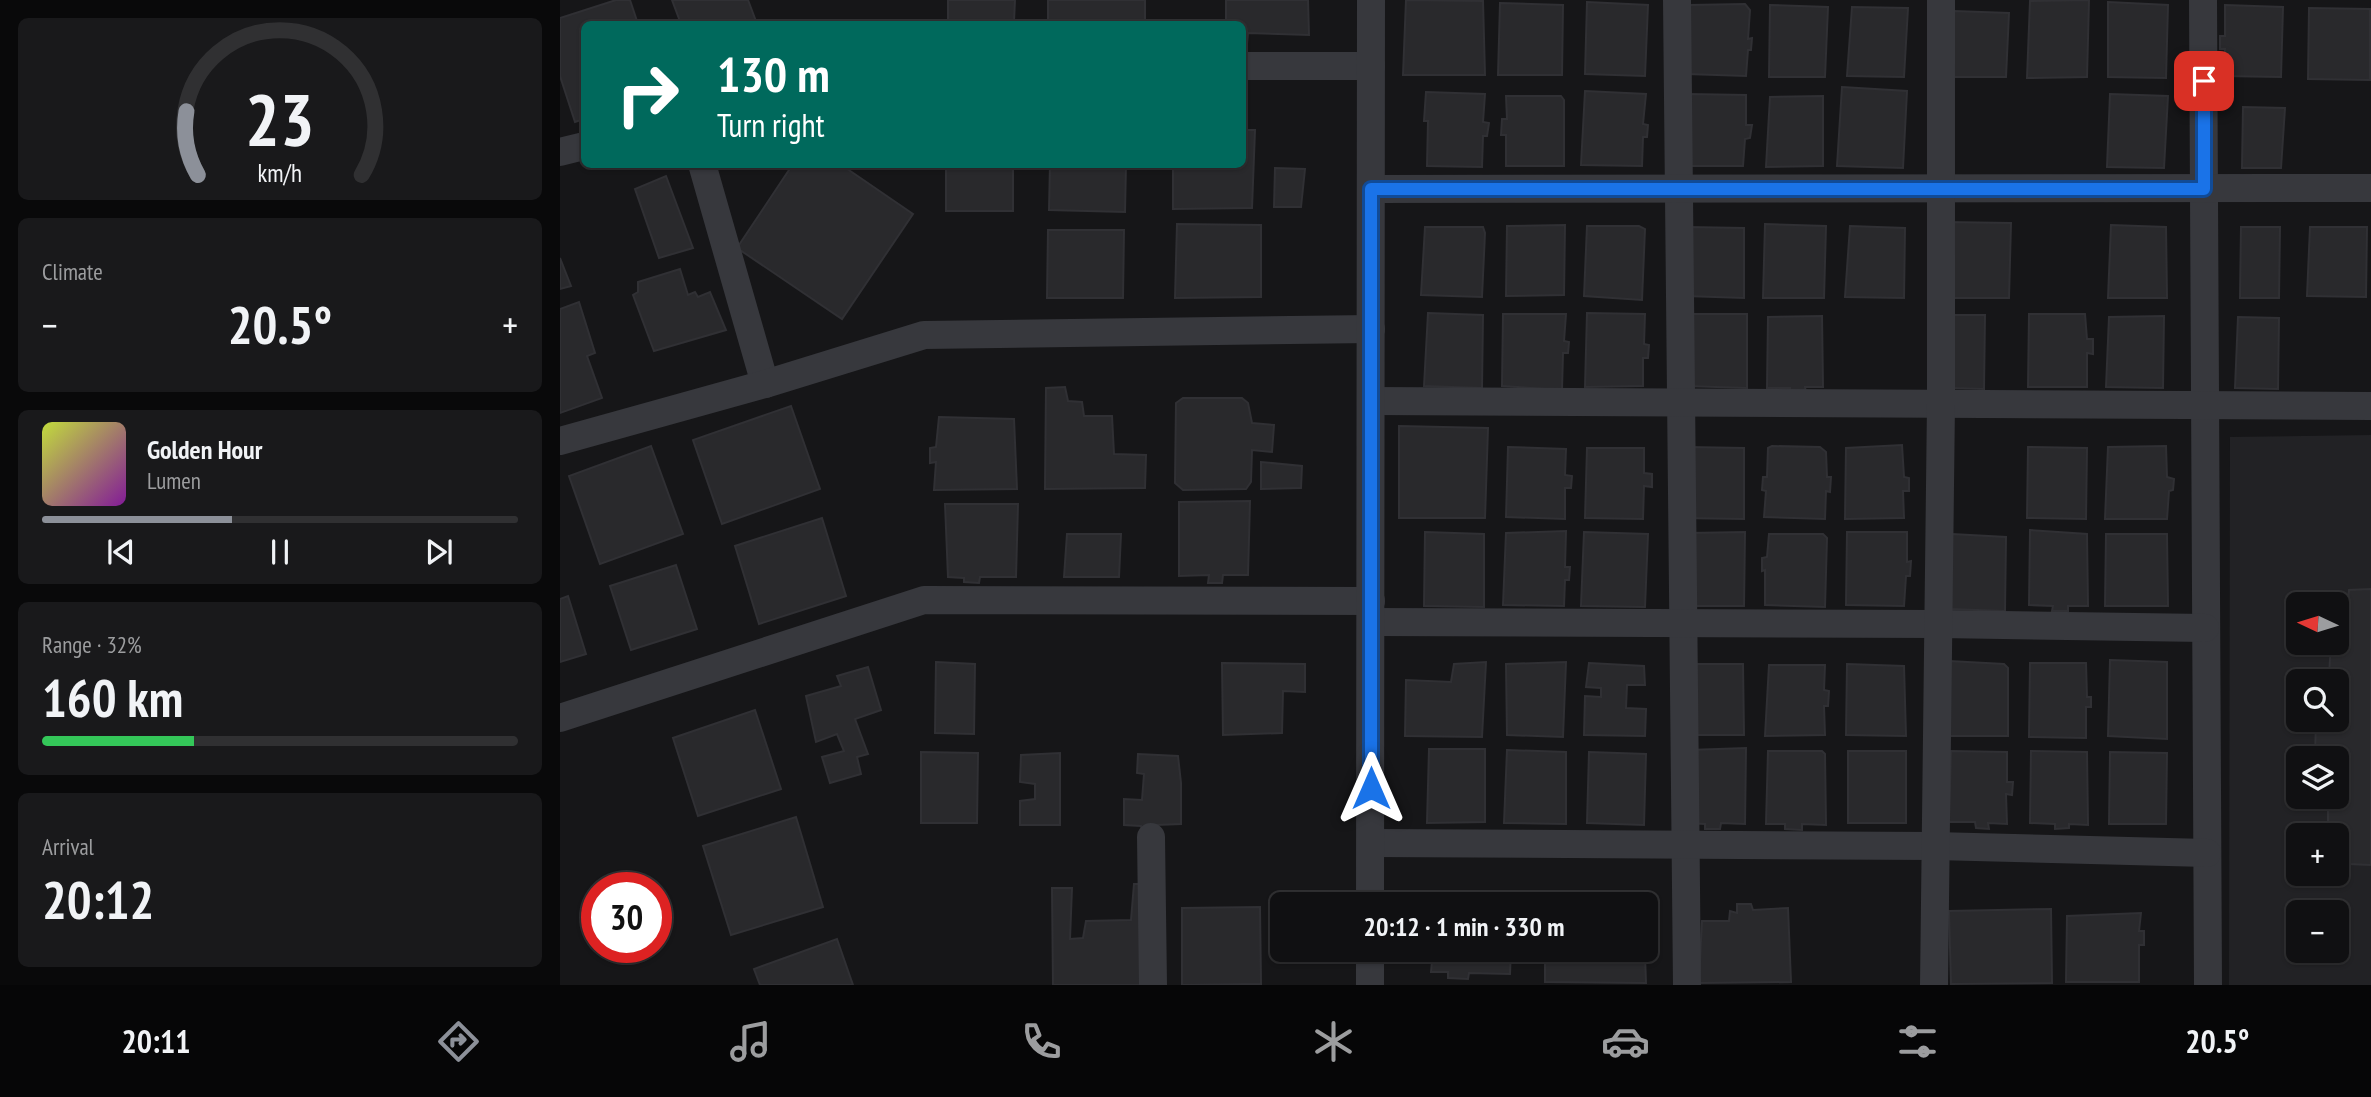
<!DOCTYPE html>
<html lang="en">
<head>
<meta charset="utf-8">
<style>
  body { margin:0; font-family:"PT Sans Narrow",sans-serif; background:#19191b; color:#f1f3f6; height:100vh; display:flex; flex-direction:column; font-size:26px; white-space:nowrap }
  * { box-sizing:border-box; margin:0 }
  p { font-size:23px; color:#9c9d9f }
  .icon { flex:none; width:38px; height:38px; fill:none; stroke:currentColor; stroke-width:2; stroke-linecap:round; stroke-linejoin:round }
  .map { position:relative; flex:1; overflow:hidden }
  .sheet { display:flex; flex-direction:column; gap:18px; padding:18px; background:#09090a; width:560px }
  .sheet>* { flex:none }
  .guide { position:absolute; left:21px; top:21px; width:665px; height:147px; border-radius:10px; box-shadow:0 2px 5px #0004,0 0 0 2px #303032; background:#00695c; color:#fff; overflow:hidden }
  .needle { width:46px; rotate:274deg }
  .controls { position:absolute; left:1726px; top:592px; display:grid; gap:14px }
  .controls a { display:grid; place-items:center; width:63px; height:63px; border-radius:10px; background:#101012; box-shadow:0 2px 5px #0004,0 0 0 2px #303032; font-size:35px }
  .speed { position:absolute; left:21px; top:872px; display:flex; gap:14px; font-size:35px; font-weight:700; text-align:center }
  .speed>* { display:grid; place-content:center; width:91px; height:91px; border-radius:50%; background:#101012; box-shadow:0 2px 5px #0004,0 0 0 2px #303032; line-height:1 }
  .speed .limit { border:10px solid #d22; background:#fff; color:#111 }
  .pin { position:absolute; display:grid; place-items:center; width:60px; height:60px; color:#fff; margin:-30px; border-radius:14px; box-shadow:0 4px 10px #0006 }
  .me { position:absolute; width:77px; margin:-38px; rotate:0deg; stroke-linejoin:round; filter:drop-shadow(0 0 5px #0008) }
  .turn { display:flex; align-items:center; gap:24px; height:147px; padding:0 21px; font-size:32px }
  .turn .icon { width:91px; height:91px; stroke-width:2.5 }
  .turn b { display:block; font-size:49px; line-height:60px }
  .big { font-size:52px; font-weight:700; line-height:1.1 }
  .sheet .widget { flex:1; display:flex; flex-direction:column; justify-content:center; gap:10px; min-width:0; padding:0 24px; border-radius:10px; background:#19191b }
  .sheet .dial { align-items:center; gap:0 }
  .dial svg { height:182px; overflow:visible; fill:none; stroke:#303032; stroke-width:7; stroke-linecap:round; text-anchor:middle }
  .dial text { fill:#f1f3f6; stroke:none }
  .song { display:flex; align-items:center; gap:21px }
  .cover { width:84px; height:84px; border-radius:10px; background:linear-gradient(135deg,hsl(70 70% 55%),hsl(290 70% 35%)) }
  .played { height:7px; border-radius:4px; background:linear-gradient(90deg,#8c9099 40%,#303032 40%) }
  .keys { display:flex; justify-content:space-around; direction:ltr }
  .heat { display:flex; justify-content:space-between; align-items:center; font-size:38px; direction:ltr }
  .charge { height:10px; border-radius:5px; background:linear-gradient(90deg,#34c759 32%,#303032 0) }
  .trip { position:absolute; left:710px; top:892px; width:388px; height:70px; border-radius:10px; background:#101012; box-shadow:0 2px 5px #0004,0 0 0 2px #303032; font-weight:700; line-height:70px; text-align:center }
  .menu { display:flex; height:112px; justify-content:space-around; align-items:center; background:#060607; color:#9c9d9f }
  .menu .icon { width:49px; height:49px }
  .menu .selected { color:#8c9099 }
  .menu b { font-size:32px; color:#f1f3f6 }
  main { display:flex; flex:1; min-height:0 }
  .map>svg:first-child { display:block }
  .built { fill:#222225; fill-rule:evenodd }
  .building { fill:#29292c; stroke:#303034; stroke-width:2 }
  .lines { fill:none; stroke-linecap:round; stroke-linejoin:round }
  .minor { stroke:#37383d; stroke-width:28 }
  .route-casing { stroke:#114b97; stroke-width:18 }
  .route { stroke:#1a73e8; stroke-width:12 }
</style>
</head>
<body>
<main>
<section class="sheet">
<div class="widget dial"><svg viewBox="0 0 100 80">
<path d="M14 69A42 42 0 1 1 86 69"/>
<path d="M14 69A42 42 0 0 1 9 41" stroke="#8c9099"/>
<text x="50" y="56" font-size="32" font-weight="700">23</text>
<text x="50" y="72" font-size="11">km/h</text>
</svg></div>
<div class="widget"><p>Climate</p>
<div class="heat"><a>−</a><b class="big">20.5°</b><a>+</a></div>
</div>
<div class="widget">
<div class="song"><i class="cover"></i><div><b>Golden Hour</b><p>Lumen</p></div></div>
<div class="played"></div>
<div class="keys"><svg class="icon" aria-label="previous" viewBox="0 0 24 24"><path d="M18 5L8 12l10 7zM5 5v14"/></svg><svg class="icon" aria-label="pause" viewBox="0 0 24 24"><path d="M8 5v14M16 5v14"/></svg><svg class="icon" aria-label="next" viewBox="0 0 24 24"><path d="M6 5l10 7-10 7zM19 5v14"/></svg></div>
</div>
<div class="widget"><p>Range · 32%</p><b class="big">160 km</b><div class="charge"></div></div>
<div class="widget"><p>Arrival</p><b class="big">20:12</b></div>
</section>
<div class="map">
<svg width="1811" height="985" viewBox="0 0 1811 985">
  <rect width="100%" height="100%" fill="#161618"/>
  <path class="built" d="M1811,435V985H1669L1670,437ZM1738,604H1776V642H1738ZM1738,681H1776V719H1738ZM1738,758H1776V796H1738ZM1738,835H1776V873H1738ZM1738,912H1776V950H1738Z"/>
  <g class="building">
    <polygon points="56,0 70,0 78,24 24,24 24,119 15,122 0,76 0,18"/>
    <polygon points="112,0 188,0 197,24 121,24"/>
    <polygon points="388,0 455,0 454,21 388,22"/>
    <rect x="488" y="0" width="97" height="24"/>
    <polygon points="666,0 748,0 749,35 688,33 686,55 682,55 682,24 666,24"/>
    <polygon points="846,0 923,1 925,75 843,75"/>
    <polygon points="1529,0 1527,77 1467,78 1470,1"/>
    <polygon points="1027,2 1088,5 1085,76 1025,74"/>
    <polygon points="1548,2 1608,5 1606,78 1548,77"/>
    <polygon points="940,3 1003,5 1002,75 938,75"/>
    <polygon points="1185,4 1190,10 1188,39 1192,38 1191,50 1188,50 1186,76 1127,74 1130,5"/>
    <polygon points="1210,5 1268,7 1265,77 1209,77"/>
    <polygon points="1665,5 1723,7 1721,77 1663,76 1665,49 1660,49 1660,36 1665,36"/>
    <polygon points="1292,7 1348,8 1344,77 1287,76"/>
    <polygon points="1749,8 1810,9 1810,80 1748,79"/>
    <polygon points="1394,11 1449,13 1446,77 1389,77"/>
    <polygon points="1282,87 1347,91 1343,168 1277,166"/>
    <polygon points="1025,91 1086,94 1083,124 1088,125 1087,137 1083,137 1082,166 1021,165"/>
    <polygon points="866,92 925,94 923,122 929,123 927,136 923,136 922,167 867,166 868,121 864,121"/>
    <polygon points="1128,94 1186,95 1186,125 1192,125 1190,138 1185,139 1183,166 1126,166"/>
    <polygon points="1550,94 1608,96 1604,168 1547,167"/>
    <polygon points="946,96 1001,96 1004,100 1004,166 946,166 946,135 941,135 942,119 947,119"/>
    <polygon points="1263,96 1263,166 1206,167 1210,97"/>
    <polygon points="1683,107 1725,108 1721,168 1682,168"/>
    <polygon points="682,130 695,130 692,208 613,209 613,164 682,164"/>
    <polygon points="233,164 280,164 353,214 282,319 177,248"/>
    <rect x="386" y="164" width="67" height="47"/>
    <polygon points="490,164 566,164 565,212 489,210"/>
    <polygon points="715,168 745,169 741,207 714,207"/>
    <polygon points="106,176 133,248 99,258 75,189"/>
    <polygon points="1385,222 1451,223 1449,298 1384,298"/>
    <polygon points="617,224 701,225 701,297 615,298"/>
    <polygon points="1205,224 1266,226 1264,298 1203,298"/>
    <polygon points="1005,225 1004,295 946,296 947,226"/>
    <polygon points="1551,225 1606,227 1607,298 1548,298"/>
    <polygon points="1027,226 1079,226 1085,229 1082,300 1024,296"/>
    <polygon points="1290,226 1345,228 1344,298 1285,297"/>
    <polygon points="865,227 923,227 925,233 922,297 861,295"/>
    <polygon points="1128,227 1184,228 1184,298 1126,296"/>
    <polygon points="1681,227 1720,227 1719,298 1680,298"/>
    <polygon points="1750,227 1807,227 1806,297 1747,296"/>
    <polygon points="488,230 564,230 563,298 487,298"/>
    <polygon points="0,258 11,286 0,289"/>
    <polygon points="120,269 128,295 135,292 138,297 150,292 166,330 94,351 73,295 78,292 78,282"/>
    <polygon points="19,302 35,353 27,356 42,398 0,413 0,309"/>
    <polygon points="868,313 923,315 922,388 864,386"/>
    <polygon points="1027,313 1085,314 1084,344 1089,345 1088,358 1083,358 1083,386 1025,387"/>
    <polygon points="943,314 1006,314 1004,341 1009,342 1008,353 1003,353 1002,390 942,386"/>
    <polygon points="1127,314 1187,314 1187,388 1125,386"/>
    <polygon points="1469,314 1525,314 1527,339 1533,339 1533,354 1527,353 1527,387 1468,387"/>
    <polygon points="1387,315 1425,315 1424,389 1387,388"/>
    <polygon points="1262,316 1263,387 1245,387 1246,393 1230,393 1230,388 1207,388 1208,317"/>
    <polygon points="1604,316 1603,388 1546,387 1549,317"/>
    <polygon points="1678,317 1719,318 1718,389 1675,388"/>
    <polygon points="505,387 508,401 522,402 524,416 552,416 554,454 586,455 585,488 485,489 486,388"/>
    <polygon points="623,398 682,398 688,403 692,423 714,425 712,452 692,450 691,482 686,489 623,490 615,483 616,403"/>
    <polygon points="231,406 260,489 162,524 133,440"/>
    <polygon points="379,417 454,419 457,489 374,490 376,462 370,463 370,448 376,447"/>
    <polygon points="839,426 928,428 925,518 839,518"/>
    <polygon points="1342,445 1344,477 1349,478 1349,491 1343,491 1344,518 1285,519 1286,448"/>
    <polygon points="91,446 123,534 40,564 9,476"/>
    <polygon points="1212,446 1260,447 1266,452 1267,477 1271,477 1270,492 1266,491 1265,519 1204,517 1206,491 1202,490 1203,477 1207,477 1208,448"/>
    <polygon points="1606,446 1607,477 1614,479 1613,490 1609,491 1607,519 1545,519 1548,447"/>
    <polygon points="948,447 1006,449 1005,475 1012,476 1011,488 1005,488 1005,519 946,517"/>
    <polygon points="1129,447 1184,448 1184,519 1120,518"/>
    <polygon points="1468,447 1527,448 1526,519 1467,518"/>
    <polygon points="1027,448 1084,448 1084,473 1092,474 1092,487 1084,486 1083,519 1025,518"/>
    <polygon points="701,462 742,466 741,488 701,489"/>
    <polygon points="690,501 688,575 663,575 662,583 648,583 649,575 619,576 619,502"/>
    <polygon points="385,504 458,504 456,577 420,577 419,583 404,582 404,578 388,577"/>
    <polygon points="262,518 286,596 199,624 175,546"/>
    <polygon points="1470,530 1527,534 1528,606 1508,606 1508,611 1492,611 1493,606 1469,605"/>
    <polygon points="1006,531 1005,567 1010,567 1009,580 1005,580 1004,606 943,605 946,533"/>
    <polygon points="865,532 924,534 924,607 864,606"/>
    <polygon points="1024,532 1088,534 1085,607 1021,606"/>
    <polygon points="1185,532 1184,606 1128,606 1129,533"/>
    <polygon points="1287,532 1347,532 1347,562 1351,561 1350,576 1346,576 1344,606 1286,605"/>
    <polygon points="507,534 561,534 559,577 504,577"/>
    <polygon points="1209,534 1263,534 1267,538 1265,607 1205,605 1205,570 1202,571 1202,558 1207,557"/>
    <polygon points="1392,534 1446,537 1445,611 1390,609"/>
    <polygon points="1546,534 1607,534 1608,606 1545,606"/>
    <polygon points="116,565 137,629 71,650 50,586"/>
    <polygon points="1811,589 1811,865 1789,864 1789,858 1776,857 1776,835 1768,835 1768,808 1754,808 1754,796 1776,796 1776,758 1755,758 1756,719 1776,719 1776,681 1757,681 1757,674 1769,676 1771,642 1776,642 1776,604 1758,604 1758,600 1788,601 1789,590"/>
    <polygon points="8,596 26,654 0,662 0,599"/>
    <polygon points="1550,660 1607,662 1607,739 1548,736"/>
    <polygon points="1389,661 1444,664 1448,668 1448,736 1387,736"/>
    <polygon points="376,662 415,664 414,734 375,733"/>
    <polygon points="926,662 922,737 845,736 846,680 891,682 894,664"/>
    <polygon points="1006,662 1003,737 947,735 946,664"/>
    <polygon points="662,663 745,664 745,692 723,691 722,733 663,735"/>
    <polygon points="1029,663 1084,666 1085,685 1067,685 1066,708 1086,709 1085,736 1024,735 1025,696 1041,697 1041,688 1026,687"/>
    <polygon points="1470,663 1526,663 1527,697 1531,697 1531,707 1526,707 1526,738 1469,737"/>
    <polygon points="1130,664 1183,664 1184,735 1128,735"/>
    <polygon points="1287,664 1344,666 1346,736 1286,735"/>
    <polygon points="1209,665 1265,665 1264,690 1269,691 1268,706 1264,706 1265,735 1205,736"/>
    <polygon points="308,667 321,710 295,719 308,754 297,757 301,774 270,783 262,757 284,751 277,734 256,742 246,696 281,686 277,676"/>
    <polygon points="195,710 221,789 138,816 113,738"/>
    <polygon points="1186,748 1185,824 1161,823 1160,829 1145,829 1145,824 1127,823 1129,750"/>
    <polygon points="869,749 925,749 925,822 867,823"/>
    <polygon points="947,750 1006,752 1006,824 944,823"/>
    <polygon points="1208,751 1262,751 1265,754 1266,825 1242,824 1242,830 1225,829 1225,824 1206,824"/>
    <rect x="1288" y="751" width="58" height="72"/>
    <polygon points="1391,751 1447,752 1447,782 1453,782 1452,795 1446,794 1447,824 1428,823 1429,829 1416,828 1415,822 1389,822"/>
    <polygon points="1471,751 1527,752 1528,825 1509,824 1509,828 1495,829 1495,824 1470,823"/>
    <polygon points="361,752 418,753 417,823 361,823"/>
    <polygon points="1029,752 1086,754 1084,825 1027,823"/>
    <polygon points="1550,752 1607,753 1606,824 1549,824"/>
    <polygon points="500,753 500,825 460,825 460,801 475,799 475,784 460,782 461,755"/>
    <polygon points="578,754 618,756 621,783 621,824 595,825 582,830 581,826 564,825 564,799 582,800 584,774 577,773"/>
    <polygon points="236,817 263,907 171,935 143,846"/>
    <polygon points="574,884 590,884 591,985 493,985 492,888 512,888 510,939 523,938 526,921 571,920"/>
    <polygon points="961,891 961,905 876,905 876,897 882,892"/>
    <polygon points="1177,904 1191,904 1193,910 1228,908 1231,982 1139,983 1142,921 1169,921 1170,911 1177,913"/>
    <polygon points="700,907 701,984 622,985 622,908"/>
    <polygon points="1491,909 1492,983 1391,984 1389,911"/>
    <polygon points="1581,913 1579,931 1584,931 1584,945 1579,945 1579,982 1506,982 1507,916"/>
    <polygon points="277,939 293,985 200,985 194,969"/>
    <polygon points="1087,942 1092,942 1091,955 1085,955 1086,983 985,982 985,954 978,953 979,950 1087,950"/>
    <polygon points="873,950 951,950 950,974 909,973 908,979 888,978 888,972 871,972"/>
  </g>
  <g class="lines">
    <g class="minor">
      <polyline points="1117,0 1127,985"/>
      <polyline points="1643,0 1648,985"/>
      <polyline points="682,66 811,66"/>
      <polyline points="0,152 24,146"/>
      <polyline points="142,164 205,384"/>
      <polyline points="811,189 1811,188"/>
      <polyline points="811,401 1811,406"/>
      <polyline points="0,441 205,384 364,335 811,329"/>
      <polyline points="811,622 1379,624 1645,628"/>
      <polyline points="0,718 364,600 811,601"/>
      <polyline points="591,837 593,985"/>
      <polyline points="811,843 1375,846 1647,853"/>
      <polyline points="810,905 811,0"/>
      <polyline points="810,985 810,950"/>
      <polyline points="1374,985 1381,403 1381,0"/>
    </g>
  </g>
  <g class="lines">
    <defs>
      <polyline id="route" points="811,788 811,189 1644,189 1644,81"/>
    </defs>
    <use href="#route" class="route-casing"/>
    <use href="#route" class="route"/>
  </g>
</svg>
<div class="controls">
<a><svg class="needle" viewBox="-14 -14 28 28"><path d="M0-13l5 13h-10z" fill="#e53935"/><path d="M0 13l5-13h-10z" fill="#9c9d9f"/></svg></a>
<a><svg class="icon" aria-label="search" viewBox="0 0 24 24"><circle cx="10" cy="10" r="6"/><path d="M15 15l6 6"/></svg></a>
<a><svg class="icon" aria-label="layers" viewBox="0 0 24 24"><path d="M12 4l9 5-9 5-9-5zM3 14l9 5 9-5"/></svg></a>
<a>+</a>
<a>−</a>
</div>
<div class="speed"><div class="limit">30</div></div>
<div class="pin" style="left:1644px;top:81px;background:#d93025"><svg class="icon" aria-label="arrive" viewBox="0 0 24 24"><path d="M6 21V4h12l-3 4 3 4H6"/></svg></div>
<svg class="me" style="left:811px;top:788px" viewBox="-20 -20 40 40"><path d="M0-17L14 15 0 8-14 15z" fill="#1a73e8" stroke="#fff" stroke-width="4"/></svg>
<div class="trip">20:12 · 1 min · 330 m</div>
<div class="guide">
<div class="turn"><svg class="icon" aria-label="right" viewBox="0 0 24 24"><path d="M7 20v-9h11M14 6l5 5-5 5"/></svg><div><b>130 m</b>Turn right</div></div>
</div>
</div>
</main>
<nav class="menu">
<b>20:11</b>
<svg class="icon selected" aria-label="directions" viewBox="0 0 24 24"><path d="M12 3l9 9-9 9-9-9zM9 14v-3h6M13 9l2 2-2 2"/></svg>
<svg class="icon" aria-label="music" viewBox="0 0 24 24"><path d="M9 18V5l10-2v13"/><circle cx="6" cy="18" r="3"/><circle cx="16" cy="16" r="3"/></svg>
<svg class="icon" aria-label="phone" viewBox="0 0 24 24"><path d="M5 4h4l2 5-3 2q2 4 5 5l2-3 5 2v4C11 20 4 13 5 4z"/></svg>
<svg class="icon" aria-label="climate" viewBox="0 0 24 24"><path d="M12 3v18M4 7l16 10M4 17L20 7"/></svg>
<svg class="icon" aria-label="car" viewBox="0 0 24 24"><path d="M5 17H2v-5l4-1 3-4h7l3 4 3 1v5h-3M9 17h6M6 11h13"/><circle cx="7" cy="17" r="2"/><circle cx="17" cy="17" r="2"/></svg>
<svg class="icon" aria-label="filters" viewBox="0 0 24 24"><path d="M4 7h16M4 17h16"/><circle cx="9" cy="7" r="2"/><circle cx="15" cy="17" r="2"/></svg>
<b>20.5°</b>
</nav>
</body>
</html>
